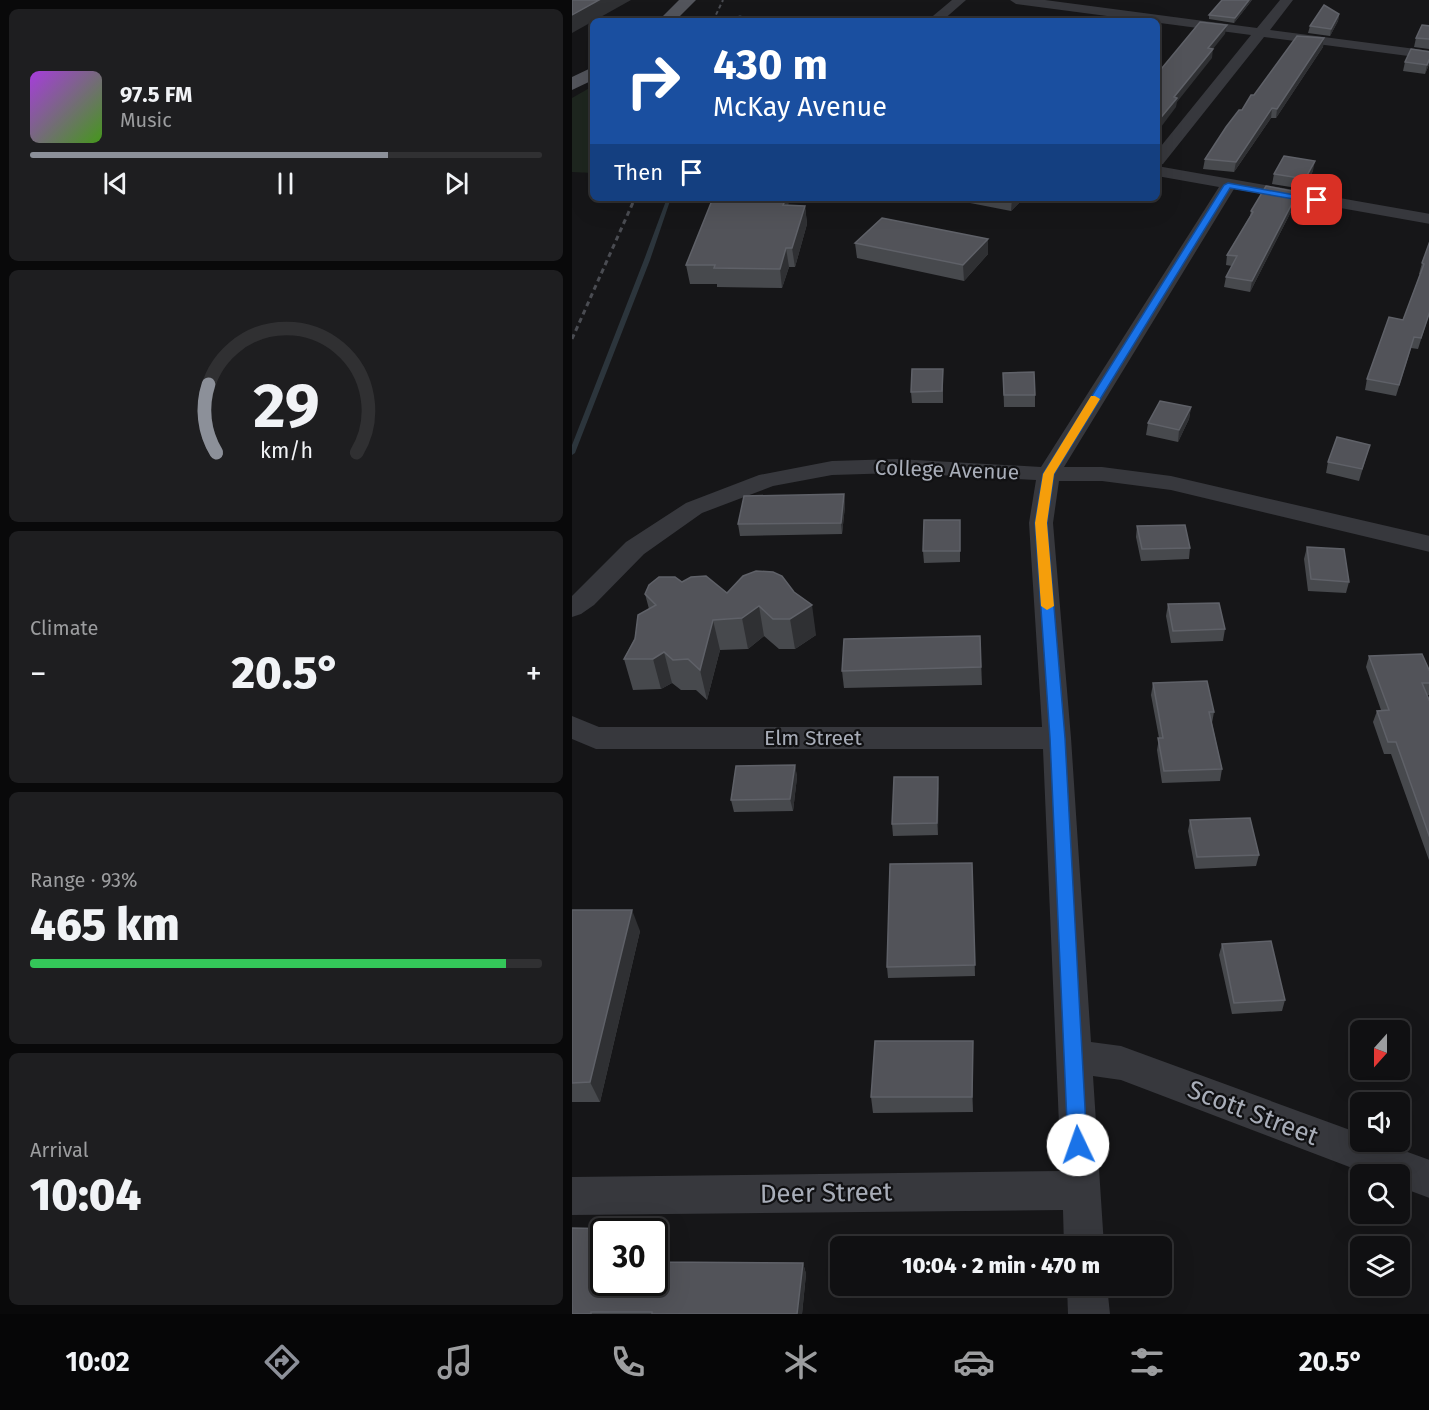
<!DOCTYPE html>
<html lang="en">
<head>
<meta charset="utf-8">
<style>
  body { margin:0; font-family:"Fira Sans",sans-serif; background:#1e1e20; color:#f1f3f6; height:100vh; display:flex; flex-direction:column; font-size:22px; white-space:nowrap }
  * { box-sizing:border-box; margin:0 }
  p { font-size:20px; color:#9c9d9f }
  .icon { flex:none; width:33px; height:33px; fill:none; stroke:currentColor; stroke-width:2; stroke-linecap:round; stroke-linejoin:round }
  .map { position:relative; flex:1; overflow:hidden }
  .drawer { display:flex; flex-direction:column; gap:9px; padding:9px; background:#09090a; width:572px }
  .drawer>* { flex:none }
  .banner { position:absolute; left:18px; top:18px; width:570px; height:183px; border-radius:9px; box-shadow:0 6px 24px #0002,0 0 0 2px #303032; background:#1a4fa0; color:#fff; overflow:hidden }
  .needle { width:39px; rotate:201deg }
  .controls { position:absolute; left:778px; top:1020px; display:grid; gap:12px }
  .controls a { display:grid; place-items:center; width:60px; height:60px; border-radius:9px; background:#101012; box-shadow:0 6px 24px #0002,0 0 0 2px #303032; font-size:30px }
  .speed { position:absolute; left:18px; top:1218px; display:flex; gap:12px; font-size:30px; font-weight:700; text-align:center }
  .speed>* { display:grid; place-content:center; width:78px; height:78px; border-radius:50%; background:#101012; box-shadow:0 6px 24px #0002,0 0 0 2px #303032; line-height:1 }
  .speed .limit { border:3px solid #111; border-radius:9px; background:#fff; color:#111 }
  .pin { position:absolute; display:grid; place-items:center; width:51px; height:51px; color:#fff; margin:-26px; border-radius:12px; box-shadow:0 3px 9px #0006 }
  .me { position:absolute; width:66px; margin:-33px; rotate:357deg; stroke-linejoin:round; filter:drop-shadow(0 0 4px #0008) }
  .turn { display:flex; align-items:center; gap:21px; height:126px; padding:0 24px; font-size:27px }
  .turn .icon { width:78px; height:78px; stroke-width:2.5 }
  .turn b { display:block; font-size:42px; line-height:51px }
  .then { display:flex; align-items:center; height:57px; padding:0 24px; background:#0003; gap:12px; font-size:22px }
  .big { font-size:45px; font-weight:800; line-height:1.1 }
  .drawer .widget { flex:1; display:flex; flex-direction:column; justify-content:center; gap:9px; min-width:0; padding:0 21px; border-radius:9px; background:#1e1e20 }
  .drawer .dial { align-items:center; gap:0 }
  .dial svg { height:156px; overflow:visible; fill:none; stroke:#303032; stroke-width:7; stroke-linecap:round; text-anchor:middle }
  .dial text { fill:#f1f3f6; stroke:none }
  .song { display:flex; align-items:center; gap:18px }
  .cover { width:72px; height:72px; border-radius:9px; background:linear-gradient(135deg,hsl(280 70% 55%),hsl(100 70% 35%)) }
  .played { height:6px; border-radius:3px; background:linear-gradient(90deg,#8c9099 70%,#303032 70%) }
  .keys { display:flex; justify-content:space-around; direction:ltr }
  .heat { display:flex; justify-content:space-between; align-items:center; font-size:33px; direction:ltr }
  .charge { height:9px; border-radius:4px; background:linear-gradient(90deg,#34c759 93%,#303032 0) }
  .trip { position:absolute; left:258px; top:1236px; width:342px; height:60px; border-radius:9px; background:#101012; box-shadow:0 6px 24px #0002,0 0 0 2px #303032; font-weight:800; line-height:60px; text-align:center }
  .tab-bar { display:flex; height:96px; justify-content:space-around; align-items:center; background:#060607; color:#9c9d9f }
  .tab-bar .icon { width:42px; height:42px }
  .tab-bar .on { color:#8c9099 }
  .tab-bar b { font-size:27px; color:#f1f3f6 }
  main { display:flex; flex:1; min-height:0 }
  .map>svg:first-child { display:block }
  .green { fill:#1e261f }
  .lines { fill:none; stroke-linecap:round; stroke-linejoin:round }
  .stream { fill:#2c353c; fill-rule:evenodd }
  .minor { fill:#37383d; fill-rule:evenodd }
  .major { fill:#53555c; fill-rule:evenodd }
  .rail-far1 { stroke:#4a4c52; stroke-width:2; stroke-dasharray:4 3; stroke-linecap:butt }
  .rail { stroke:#4a4c52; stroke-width:3; stroke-dasharray:5 4; stroke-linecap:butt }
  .wall { fill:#47494d }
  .shaded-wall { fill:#2f3033 }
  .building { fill:#525359; stroke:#5f6168; stroke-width:1.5; fill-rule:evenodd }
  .route { fill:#1a73e8; stroke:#114b97; stroke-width:1.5 }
  .slow { fill:#f59e0b }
  .labels { text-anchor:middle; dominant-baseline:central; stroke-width:4.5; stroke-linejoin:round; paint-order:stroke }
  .street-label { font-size:21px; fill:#a8adb8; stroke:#111113 }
  .near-street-label { font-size:26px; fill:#a8adb8; stroke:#111113 }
</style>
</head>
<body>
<main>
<section class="drawer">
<div class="widget">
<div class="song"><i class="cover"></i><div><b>97.5 FM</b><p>Music</p></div></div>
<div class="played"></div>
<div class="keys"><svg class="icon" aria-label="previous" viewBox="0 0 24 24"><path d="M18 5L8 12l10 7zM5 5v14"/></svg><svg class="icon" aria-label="pause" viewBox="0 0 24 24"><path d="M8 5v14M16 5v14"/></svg><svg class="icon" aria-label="next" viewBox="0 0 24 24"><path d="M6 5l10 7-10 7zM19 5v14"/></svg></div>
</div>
<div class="widget dial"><svg viewBox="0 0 100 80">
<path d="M14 69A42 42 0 1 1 86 69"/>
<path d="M14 69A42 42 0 0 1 10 34" stroke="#8c9099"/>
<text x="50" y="56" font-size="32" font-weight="700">29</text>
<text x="50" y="72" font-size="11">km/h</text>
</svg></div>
<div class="widget"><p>Climate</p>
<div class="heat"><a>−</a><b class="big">20.5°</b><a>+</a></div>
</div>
<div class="widget"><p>Range · 93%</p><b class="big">465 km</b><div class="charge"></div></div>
<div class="widget"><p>Arrival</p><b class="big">10:04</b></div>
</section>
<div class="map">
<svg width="858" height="1314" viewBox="0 0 858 1314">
  <rect width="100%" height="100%" fill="#161618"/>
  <polygon class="green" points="21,86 21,173 0,172 0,98"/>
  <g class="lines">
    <g class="stream">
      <polygon points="168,15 170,16 168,21 164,21 166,16"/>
      <polygon points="95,198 99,198 78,260 3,453 0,455 0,445 72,260"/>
    </g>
    <g class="minor">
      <polygon points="380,0 394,0 370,21 355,21"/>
      <polygon points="438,0 473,0 685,28 708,0 721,0 698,30 858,51 858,59 692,37 591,164 585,166 585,151 679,35 444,4"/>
      <polygon points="585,166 858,214 858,224 662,189 492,467 530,467 599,476 858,536 858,552 599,490 530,481 487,481 481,523 499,738 519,1042 549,1046 789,1134 789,1142 808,1142 858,1160 858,1198 828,1187 828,1174 796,1174 549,1080 521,1076 532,1246 492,1246 491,1210 0,1215 0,1177 489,1171 471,749 24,749 0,739 0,716 27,727 470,727 457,523 464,480 325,473 260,475 201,486 130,513 72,554 22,605 9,614 0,617 0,596 54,542 114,503 187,475 260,461 325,459 469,467 647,187 585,176"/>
      <polygon points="495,1286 535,1286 538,1314 496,1314"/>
    </g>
    <g class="major">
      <polygon points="107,0 124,0 103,21 86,21"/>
      <polygon points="21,67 21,80 0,90 0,77"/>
    </g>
    <polyline class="rail-far1" points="141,21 151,0"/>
    <polyline class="rail" points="0,339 63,198"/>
  </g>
  <g class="wall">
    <polygon points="680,0 662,23 637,19 637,15"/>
    <polygon points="767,14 766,21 758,36 736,33 738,26"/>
    <polygon points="858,26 858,49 842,47 844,38"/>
    <polygon points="752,38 751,47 704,118 699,118 662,172 631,169 633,159 682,95"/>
    <polygon points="858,52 858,62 853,74 831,71 833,62"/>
    <polygon points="741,171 731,189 700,184 702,174"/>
    <polygon points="393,198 452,198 439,211 393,202"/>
    <polygon points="724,202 678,292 652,287 654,277 660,266 654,265 655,255 678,216 679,211"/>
    <polygon points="216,205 233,206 235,224 223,267 217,267 210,288 145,287 145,284 118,284 114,265"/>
    <polygon points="858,241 858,312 846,349 839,348 824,396 793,390 795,379 831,320 848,274 847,274 850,263"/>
    <polygon points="283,243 416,254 392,281 285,258"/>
    <polygon points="371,369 371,403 340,403 339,392"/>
    <polygon points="431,373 463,395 463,407 432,407"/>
    <polygon points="619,407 617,419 606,442 574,435 576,423"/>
    <polygon points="798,445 787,481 754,473 756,462"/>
    <polygon points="272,494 273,506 270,534 168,536 166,524"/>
    <polygon points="388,520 388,562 352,563 351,551"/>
    <polygon points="565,526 618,548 617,559 569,561 564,537"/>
    <polygon points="735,547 777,582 774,593 736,591 732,559"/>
    <polygon points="171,576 244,635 223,649 207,649 192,636 176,649 148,650 135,700 124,690 109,690 100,683 89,689 61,690 52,659 77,609 73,594 110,582 155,593"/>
    <polygon points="596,604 653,629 651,641 599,643 594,616"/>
    <polygon points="408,636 410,685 272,688 270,671"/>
    <polygon points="797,656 858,672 858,695 855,695 858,702 858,863 819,754 812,754 801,722 805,711 809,710 794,667"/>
    <polygon points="581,683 642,712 640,723 650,769 648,781 590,783 585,750 587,738 579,695"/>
    <polygon points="223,765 225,777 221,811 162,812 159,800"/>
    <polygon points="366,777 366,835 321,836 320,824"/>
    <polygon points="618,820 687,855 684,866 623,869 616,831"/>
    <polygon points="400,863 403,976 316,978 315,967"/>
    <polygon points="0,910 68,931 28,1102 0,1102"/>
    <polygon points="650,944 713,1000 710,1011 660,1014 647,955"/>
    <polygon points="401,1041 401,1112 301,1113 299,1097"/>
    <polygon points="95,1241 91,1262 231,1263 234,1274 230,1314 0,1314"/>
  </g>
  <g class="shaded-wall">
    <polygon points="27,0 59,0 0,33 0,15"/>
    <polygon points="677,0 680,0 662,23 663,18"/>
    <polygon points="767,14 766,21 758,36 759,29"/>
    <polygon points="655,25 653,34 641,49 640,58 605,102 604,107 586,131 586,121 636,48"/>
    <polygon points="752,38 751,47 704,118 705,109"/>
    <polygon points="858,58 858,62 853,74 855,65"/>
    <polygon points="700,108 699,118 662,172 664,162"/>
    <polygon points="743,161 741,171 731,189 733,179"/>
    <polygon points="726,192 724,202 678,292 680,281"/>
    <polygon points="211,198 218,198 215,210 214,224"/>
    <polygon points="440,198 452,198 439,211"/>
    <polygon points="233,206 235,224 223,267 220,248"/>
    <polygon points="416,239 416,254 392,281 391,265"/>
    <polygon points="214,248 217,267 210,288 208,269"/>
    <polygon points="619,407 617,419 606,442 607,430"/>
    <polygon points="272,494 273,506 270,534 269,523"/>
    <polygon points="240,605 244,635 223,649 218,619"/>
    <polygon points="187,606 192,636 176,649 170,618"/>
    <polygon points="141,620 148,650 135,700 128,670"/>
    <polygon points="92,652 100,683 89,689 81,659"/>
    <polygon points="223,765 225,777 221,811 218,799"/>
    <polygon points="366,777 367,788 366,835 365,823"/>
    <polygon points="60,910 68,931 28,1102 18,1082"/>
    <polygon points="401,1041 401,1112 400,1097"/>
    <polygon points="89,1230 95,1241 89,1273 83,1262"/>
    <polygon points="231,1263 234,1274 230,1314 225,1314"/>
  </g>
  <g class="building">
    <polygon points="0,0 27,0 0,15"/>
    <polygon points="650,0 677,0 663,18 637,15"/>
    <polygon points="752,5 767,14 759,29 738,26"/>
    <polygon points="428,17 460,21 423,21"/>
    <polygon points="628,22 655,25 636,48 641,49 602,97 605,98 586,121 585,121 585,74"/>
    <polygon points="850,25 858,26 858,39 844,38"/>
    <polygon points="725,36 752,38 705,109 700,108 664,162 633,159 654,127 667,110 670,110 679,95 682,95"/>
    <polygon points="839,49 858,52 858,58 855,65 833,62"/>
    <polygon points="712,156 743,161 733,179 702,174"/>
    <polygon points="694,186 726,192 680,281 654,277 665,256 655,255 681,212 679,211"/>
    <polygon points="141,198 211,198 214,199 211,205 233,206 220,248 214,248 208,269 142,268 143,265 114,265"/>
    <polygon points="310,218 416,239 391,265 283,243"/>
    <polygon points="858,241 858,311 849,338 842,337 827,385 795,379 817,317 831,320 852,264 850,263"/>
    <polygon points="340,369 371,369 370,391 339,392"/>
    <polygon points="462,372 463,395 432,395 431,373"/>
    <polygon points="588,401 619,407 607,430 576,423"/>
    <polygon points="765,437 798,445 790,469 756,462"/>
    <polygon points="272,494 269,523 166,524 172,496"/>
    <polygon points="352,520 388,520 388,551 351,551"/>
    <polygon points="613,525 618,548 570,549 565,526"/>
    <polygon points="735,547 772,549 777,582 739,579"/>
    <polygon points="184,571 201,572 210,576 222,592 240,605 218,619 201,619 187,606 170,618 141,620 128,670 116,659 101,660 92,652 81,659 52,659 63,639 66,615 84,605 73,594 77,585 87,577 103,577 110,582 119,577 134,576 155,593 171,576"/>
    <polygon points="647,603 653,629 601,631 596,604"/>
    <polygon points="408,636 409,667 270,671 272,639"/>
    <polygon points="850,654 858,672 858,683 850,683 858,702 858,838 824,742 816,742 805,711 817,710 797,656"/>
    <polygon points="635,681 642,712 637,712 650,769 592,771 586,738 591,738 581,683"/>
    <polygon points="223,765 218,799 159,800 164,766"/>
    <polygon points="322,777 366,777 365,823 320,824"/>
    <polygon points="678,818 687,855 625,857 618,820"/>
    <polygon points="400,863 403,965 315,967 318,864"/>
    <polygon points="0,910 60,910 18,1082 0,1083"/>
    <polygon points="699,941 713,1000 662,1003 650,944"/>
    <polygon points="303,1041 401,1041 400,1097 299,1097"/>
    <path d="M0,1228L89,1230L83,1262L231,1263L225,1314H80V1312H19V1314H0ZM32,1232H82V1282H32Z"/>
  </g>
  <polygon class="route" points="656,183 750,200 745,203 658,188 482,474 475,523 493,738 515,1145 513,1152 506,1155 499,1152 496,1145 478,738 463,523 471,474 652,185"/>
  <polygon class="slow" points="519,396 523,396 528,399 482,474 475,523 482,606 475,610 469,606 463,523 471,474"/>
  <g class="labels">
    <g class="street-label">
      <text transform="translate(375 470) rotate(2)">College Avenue</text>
      <text x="241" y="738">Elm Street</text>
    </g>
    <g class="near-street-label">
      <text transform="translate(681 1113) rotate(21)">Scott Street</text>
      <text transform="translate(254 1193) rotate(-1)">Deer Street</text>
    </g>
  </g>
</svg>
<div class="controls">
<a><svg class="needle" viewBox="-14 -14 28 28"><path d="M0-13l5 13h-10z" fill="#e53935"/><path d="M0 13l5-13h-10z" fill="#9c9d9f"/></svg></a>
<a><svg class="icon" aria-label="sound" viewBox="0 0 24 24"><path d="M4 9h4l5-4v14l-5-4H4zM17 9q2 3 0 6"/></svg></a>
<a><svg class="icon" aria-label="search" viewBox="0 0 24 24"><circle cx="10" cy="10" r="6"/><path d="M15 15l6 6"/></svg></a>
<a><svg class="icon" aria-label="layers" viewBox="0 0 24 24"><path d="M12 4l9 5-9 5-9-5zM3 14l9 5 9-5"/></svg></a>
</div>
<div class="speed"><div class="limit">30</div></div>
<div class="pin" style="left:745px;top:200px;background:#d93025"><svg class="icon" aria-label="arrive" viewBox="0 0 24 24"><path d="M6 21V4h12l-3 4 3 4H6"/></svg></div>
<svg class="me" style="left:506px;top:1145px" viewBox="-20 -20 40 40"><circle r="19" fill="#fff"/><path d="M0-13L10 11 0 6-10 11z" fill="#1a73e8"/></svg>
<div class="trip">10:04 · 2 min · 470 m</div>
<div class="banner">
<div class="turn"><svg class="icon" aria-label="right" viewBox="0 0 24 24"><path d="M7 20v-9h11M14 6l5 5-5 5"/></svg><div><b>430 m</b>McKay Avenue</div></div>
<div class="then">Then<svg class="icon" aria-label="arrive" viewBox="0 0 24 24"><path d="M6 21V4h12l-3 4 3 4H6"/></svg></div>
</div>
</div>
</main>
<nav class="tab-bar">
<b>10:02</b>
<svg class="icon on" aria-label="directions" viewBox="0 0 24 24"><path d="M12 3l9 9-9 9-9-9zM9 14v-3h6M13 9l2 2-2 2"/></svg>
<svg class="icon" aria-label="music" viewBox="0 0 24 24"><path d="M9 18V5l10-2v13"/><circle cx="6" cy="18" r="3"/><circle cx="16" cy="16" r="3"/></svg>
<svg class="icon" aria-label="phone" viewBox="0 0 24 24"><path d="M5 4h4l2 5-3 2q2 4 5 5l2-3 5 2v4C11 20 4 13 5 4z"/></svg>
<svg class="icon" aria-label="climate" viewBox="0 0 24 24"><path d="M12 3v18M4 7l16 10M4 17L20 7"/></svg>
<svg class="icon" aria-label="car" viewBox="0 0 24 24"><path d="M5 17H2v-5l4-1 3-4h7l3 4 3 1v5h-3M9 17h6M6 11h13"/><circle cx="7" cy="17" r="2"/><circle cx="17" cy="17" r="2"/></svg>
<svg class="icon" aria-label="filters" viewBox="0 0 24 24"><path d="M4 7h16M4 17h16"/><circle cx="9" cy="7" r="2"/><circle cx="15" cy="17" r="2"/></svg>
<b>20.5°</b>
</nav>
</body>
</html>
